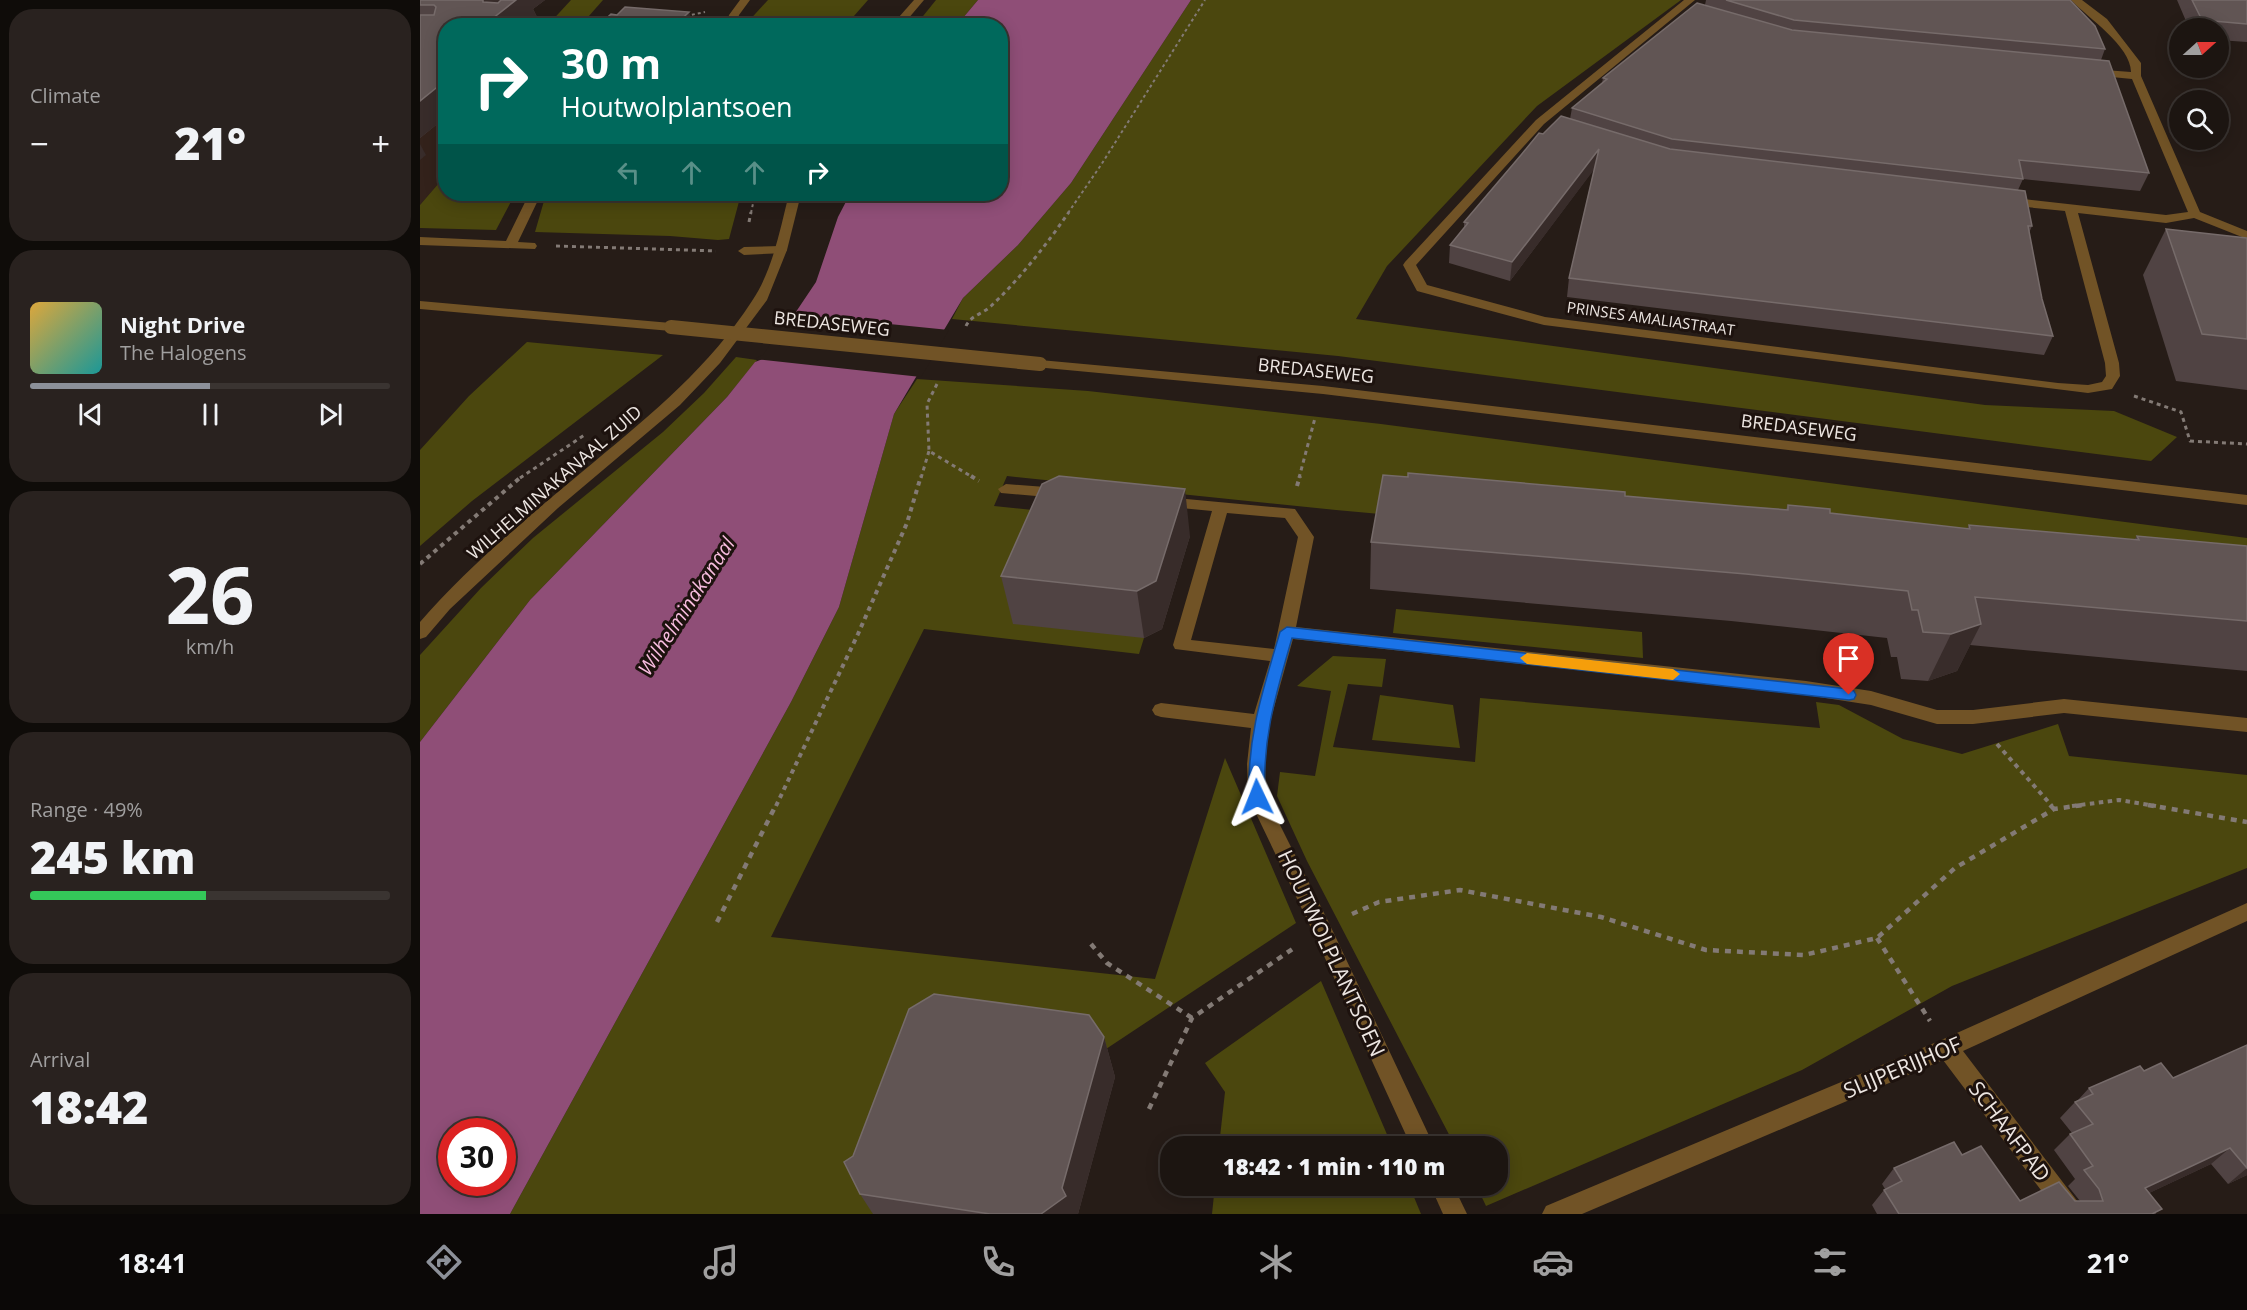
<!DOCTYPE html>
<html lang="en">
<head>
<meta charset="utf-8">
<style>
  body { margin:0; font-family:"Open Sans",sans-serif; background:#29221f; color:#f1f3f6; height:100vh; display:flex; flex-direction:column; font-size:22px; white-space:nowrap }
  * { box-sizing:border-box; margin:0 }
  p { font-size:20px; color:#a09f9f }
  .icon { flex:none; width:33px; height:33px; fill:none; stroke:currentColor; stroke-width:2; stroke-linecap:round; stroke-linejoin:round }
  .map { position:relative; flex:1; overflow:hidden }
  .side { display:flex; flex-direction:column; gap:9px; padding:9px; background:#0f0c09; width:420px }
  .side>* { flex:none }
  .guide { position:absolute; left:18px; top:18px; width:570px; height:183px; border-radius:24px; box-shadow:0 3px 15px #0003,0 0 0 2px #3a3431; background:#00695c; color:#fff; overflow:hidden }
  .needle { width:39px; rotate:69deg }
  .tools { position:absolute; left:1749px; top:18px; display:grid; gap:12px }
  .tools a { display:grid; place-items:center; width:60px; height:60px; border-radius:50%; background:#1c1511; box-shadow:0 3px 15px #0003,0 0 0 2px #3a3431; font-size:30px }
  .speed { position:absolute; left:18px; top:1118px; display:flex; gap:12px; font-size:30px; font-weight:700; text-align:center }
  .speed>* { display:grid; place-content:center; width:78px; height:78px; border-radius:50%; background:#1c1511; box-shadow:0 3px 15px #0003,0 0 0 2px #3a3431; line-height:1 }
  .speed .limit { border:9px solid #d22; background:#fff; color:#111 }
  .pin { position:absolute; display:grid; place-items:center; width:51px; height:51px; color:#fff; margin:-62px -26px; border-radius:50% 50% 50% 0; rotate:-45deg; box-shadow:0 0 6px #0007 }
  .pin .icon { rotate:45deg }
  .me { position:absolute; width:66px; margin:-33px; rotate:358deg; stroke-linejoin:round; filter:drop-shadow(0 0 4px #0008) }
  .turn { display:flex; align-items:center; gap:21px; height:126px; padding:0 24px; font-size:27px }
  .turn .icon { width:78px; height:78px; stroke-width:2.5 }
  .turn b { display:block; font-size:42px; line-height:51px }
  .lanes { display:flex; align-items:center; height:57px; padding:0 24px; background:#0003; justify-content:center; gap:30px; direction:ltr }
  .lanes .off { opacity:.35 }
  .big { font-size:45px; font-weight:800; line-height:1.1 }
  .side .widget { flex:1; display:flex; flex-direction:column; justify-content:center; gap:9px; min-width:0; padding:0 21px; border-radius:24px; background:#29221f }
  .side .dial { align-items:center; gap:0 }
  .dial b { font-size:78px; line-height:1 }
  .song { display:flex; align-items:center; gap:18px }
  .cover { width:72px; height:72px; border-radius:9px; background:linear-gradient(135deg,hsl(40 70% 55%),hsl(180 70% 35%)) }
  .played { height:6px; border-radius:3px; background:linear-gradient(90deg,#8c9099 50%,#3a3431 50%) }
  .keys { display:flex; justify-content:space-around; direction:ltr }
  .heat { display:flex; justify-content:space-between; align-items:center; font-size:33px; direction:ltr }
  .charge { height:9px; border-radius:4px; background:linear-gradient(90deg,#34c759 49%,#3a3431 0) }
  .trip { position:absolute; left:740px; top:1136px; width:348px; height:60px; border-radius:24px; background:#1c1511; box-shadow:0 3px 15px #0003,0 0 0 2px #3a3431; font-weight:800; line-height:60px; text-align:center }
  .tab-bar { display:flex; height:96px; justify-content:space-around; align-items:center; background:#0b0807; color:#a09f9f }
  .tab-bar .icon { width:42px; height:42px }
  .tab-bar .selected { color:#8c9099 }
  .tab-bar b { font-size:27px; color:#f1f3f6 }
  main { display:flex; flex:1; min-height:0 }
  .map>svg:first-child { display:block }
  .built { fill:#33221b }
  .green { fill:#4b470e }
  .water { fill:#8f4e77; fill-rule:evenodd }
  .pier { fill:#261c17 }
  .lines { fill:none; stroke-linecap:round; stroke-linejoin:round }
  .path-far3 { stroke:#837a75; stroke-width:2; stroke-dasharray:3 3; stroke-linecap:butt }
  .path-far2 { stroke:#837a75; stroke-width:3; stroke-dasharray:4 4; stroke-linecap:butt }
  .path-far1 { stroke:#837a75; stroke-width:4; stroke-dasharray:4.5 4.5; stroke-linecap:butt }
  .path { stroke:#837a75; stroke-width:4.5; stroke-dasharray:6 6; stroke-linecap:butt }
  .service { fill:#715326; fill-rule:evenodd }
  .minor { fill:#715326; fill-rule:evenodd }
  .tertiary { fill:#715326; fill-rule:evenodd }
  .tertiary-bridge { stroke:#715326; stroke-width:14 }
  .wall { fill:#504343 }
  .shaded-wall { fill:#382c2a }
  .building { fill:#615554; stroke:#766b6a; stroke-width:1.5 }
  .route { fill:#1a73e8; stroke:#114b97; stroke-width:1.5 }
  .slow { fill:#f59e0b }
  .labels { text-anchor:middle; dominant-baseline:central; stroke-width:6; stroke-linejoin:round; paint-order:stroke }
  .far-street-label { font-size:15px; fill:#ece5e1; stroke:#1d120e }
  .street-label { font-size:18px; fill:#ece5e1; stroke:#1d120e }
  .water-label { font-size:20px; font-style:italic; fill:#f7bcde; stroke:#1d120e }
  .near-street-label { font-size:21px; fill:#ece5e1; stroke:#1d120e }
</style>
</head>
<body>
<main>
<section class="side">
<div class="widget"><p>Climate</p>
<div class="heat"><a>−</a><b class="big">21°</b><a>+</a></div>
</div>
<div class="widget">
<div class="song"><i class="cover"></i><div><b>Night Drive</b><p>The Halogens</p></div></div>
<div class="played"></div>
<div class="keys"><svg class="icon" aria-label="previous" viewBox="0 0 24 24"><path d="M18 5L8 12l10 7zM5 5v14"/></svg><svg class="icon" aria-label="pause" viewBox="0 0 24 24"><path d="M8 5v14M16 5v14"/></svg><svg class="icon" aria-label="next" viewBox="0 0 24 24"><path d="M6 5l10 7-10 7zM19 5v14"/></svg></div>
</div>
<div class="widget dial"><b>26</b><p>km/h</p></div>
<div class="widget"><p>Range · 49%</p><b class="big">245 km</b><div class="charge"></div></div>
<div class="widget"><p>Arrival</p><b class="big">18:42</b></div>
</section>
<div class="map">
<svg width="1827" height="1214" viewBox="0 0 1827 1214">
  <rect width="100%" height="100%" fill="#261c17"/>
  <polygon class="built" points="0,39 25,39 25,176 0,205"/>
  <g class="green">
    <polygon points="151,0 183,0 161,25 128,25"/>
    <polygon points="348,0 448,0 426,25 325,25"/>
    <polygon points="516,0 558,0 537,25 495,26"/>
    <polygon points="771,0 1261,0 1117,106 967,266 936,319 1565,405 1694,411 1757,437 1731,461 918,356 532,319 543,298 598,245 651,183"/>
    <polygon points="25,176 26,194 95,194 76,230 0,228 0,205"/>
    <polygon points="126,194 321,194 309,239 298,240 250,236 115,232"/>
    <polygon points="107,342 243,355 52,501 0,546 0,450 49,396"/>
    <polygon points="316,357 337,360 307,397 110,600 0,742 0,655 61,588 113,538 243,432 284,393"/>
    <polygon points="497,379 668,391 961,424 1827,538 1827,593 916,510 587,476 574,506 759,525 719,654 504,629 351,937 735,979 805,758 876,923 686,1049 636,1214 90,1214 371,702 419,607 474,414"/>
    <polygon points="976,609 1222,632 1223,658 973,633"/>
    <polygon points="913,656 966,659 962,687 928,684 913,747 1055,762 1060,698 1400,728 1396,702 1419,705 1483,739 1542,754 1638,724 1649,756 1827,775 1827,868 1532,986 1382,1070 1066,1206 1056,1185 1077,1185 1077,1146 1035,1146 887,861 857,796 860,772 895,776 911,691 877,686"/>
    <polygon points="960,695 1033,705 1040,748 952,740"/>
    <polygon points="901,981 972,1146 799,1146 805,1092 785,1063"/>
    <polygon points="795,1185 989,1185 1001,1214 792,1214"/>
  </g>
  <path class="water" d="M558,0H771L651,183L598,245L543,298L474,414L419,607L371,702L90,1214H0V742L110,600L307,397L335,362L345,358L396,282L418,217L430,194H580V26L537,25ZM32,1131H82V1182H32Z"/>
  <polygon class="pier" points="370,314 529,330 501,377 334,359 343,355"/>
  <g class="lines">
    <g class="path-far3">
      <polyline points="266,16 285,12"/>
      <polyline points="331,213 335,194"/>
      <polyline points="648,213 681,165 785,0"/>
    </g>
    <g class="path-far2">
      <polyline points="329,222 331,212"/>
      <polyline points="136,246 296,251"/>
      <path d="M546,326C551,315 563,314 571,306C599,280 627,244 649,212"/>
      <polyline points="517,384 507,404 509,451 554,478"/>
      <polyline points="1714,396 1761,412 1770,441 1827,444"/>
      <polyline points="100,478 166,434"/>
      <polyline points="501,478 509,451"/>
      <polyline points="879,478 895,418"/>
    </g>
    <g class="path-far1">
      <polyline points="551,476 559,481"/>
      <polyline points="877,486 880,476"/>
      <polyline points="0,564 102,476"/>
      <polyline points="1577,744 1632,806"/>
      <polyline points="356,806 438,634 487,523 501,476"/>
      <polyline points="1652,806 1699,800 1736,806"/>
    </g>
    <g class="path">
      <polyline points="1630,805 1634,809"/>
      <polyline points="1728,805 1827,822"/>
      <polyline points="932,914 959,902 1040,890 1181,917 1286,950 1384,955 1457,938 1535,868 1634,809 1663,805"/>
      <polyline points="297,922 356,805"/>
      <polyline points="1457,938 1510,1021"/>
      <polyline points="671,944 687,963 772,1018"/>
      <polyline points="729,1109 772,1018 874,948"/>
    </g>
    <polygon class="service" points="361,246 365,247 367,250 365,253 324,255 318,251 324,247"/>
    <g class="minor">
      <polygon points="320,0 330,0 319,15 316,26 306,26 309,15"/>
      <path d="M1264,0H1275L1124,124L996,265L1007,285L1125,317L1638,383L1668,385L1682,382L1686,376L1685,363L1645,211L1586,205L1580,201L1586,197L1746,215L1768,212L1712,79L1671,75L1666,72L1671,69L1711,72C1711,46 1668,18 1651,0H1662L1687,19L1721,63V76L1780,212L1827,231V239L1774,218L1746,223L1658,213L1699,363L1700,376L1692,389L1668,393L1124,325L997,291L983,265L985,262L1116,120Z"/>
      <polygon points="109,194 121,194 98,242 115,243 117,246 115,249 0,245 0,237 86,241"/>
      <polygon points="586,484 639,488 647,493 639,498 581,493 578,489"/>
      <path d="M745,497L875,509L894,537L876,627L1386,681L1451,691L1517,710H1553L1644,699L1827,718V732L1644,713L1553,724H1517L1451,705L1386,695L873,639L850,722L845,764L846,797L909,923L1014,1146H991L894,934L828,797L827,764L831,728L741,717L735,715L732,710L735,705L741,703L834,714L850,661L755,649L753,645L792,511L740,506L737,502ZM807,513L865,518L878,537L854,649L771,640Z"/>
      <polygon points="1827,903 1827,921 1543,1051 1661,1206 1665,1214 1639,1214 1523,1060 1162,1214 1122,1214 1126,1206 1519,1041"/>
      <polygon points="1010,1185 1033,1185 1047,1214 1023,1214"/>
    </g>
    <g class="tertiary">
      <polygon points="494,0 504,0 482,26 471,26"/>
      <path d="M369,194H381L367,250L347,300L300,363L260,405L138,508L30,609L6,637L0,639V622C50,564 115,511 174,462C233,413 290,366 332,301C353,270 360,229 369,194Z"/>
      <polygon points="0,301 251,323 258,327 251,331 0,309"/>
      <polygon points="620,360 903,386 1827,495 1827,505 903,394 615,367 613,364 615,361"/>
    </g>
    <polyline class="tertiary-bridge" points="251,327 620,364"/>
  </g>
  <g class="wall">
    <polygon points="0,0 125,0 113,9 117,17 107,26 26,26 26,117 0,138"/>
    <polygon points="1286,0 1650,0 1685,49 1681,60 1729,173 1720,191 1603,179 1598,190 1612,226 1609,233 1622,299 1633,336 1624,355 1147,297 1149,278 1174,169 1090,281 1029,263 1030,245 1044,229 1044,222 1123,134 1150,119 1152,108 1182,83 1183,78 1285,5"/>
    <polygon points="1757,0 1827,0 1827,42 1798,40 1798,28 1769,28"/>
    <polygon points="1746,229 1827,238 1827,390 1756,381 1723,275"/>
    <polygon points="1205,496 1318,506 1366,509 1368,505 1410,513 1547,529 1549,525 1714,540 1717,536 1827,546 1827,671 1550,645 1537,671 1508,681 1481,679 1477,657 1471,657 1467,638 1311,621 950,589 951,542"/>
    <polygon points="770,536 742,629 724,638 593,624 581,576"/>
    <polygon points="684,1037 695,1077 658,1214 453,1214 440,1194"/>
    <polygon points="1827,1045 1827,1175 1808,1184 1791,1164 1729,1193 1736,1214 1457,1214 1452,1205 1464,1190 1465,1189 1462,1184 1474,1168 1542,1155 1600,1201 1660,1201 1648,1186 1655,1179 1634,1150 1650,1134 1652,1133 1640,1118 1655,1102 1658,1100 1669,1088 1724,1071 1753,1078"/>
  </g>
  <g class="shaded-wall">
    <polygon points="63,0 125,0 113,9 117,17 107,26 63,26"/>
    <polygon points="269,12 274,26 254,26"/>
    <polygon points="26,80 26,117 0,138 0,101"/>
    <polygon points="0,144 6,155 0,160"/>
    <polygon points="1179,149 1176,167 1090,281 1092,262"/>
    <polygon points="765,489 770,536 742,629 724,638 717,591"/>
    <polygon points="1561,624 1537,671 1508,681 1531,634"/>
    <polygon points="684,1037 695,1077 658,1214 621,1214 642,1188"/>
    <polygon points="1810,1148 1791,1164 1708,1203 1725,1188"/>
    <polygon points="1827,1168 1827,1175 1808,1184"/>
  </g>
  <g class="building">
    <polygon points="0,0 63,0 63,2 78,3 81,0 96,0 63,26 26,26 26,80 0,101 0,15 14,15 16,7 14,5 0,5"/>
    <polygon points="1306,0 1650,0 1675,26 1685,49 1374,20"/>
    <polygon points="1772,0 1827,0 1827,24 1782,20"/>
    <polygon points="1277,3 1372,30 1689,61 1729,173 1599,160 1603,179 1252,139 1152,108 1187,79 1183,78"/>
    <polygon points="205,7 269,12 254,26 178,26 191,14 197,15"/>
    <polygon points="1141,116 1250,149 1605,191 1612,226 1608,226 1622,299 1633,336 1149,278 1179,149 1092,262 1030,245 1048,223 1044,222 1101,155 1119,133 1123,134"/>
    <polygon points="1746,229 1827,238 1827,339 1782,334"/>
    <polygon points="988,473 1205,492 1205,496 1318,506 1368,510 1368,505 1410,509 1410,513 1550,529 1549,525 1719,540 1717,536 1827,546 1827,621 1555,597 1561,624 1531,634 1503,632 1498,610 1492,610 1488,591 1326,574 951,542 963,475 988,477"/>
    <polygon points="639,476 765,489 736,581 717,591 581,576 622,484"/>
    <polygon points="514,994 669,1015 684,1037 642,1188 646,1196 621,1214 570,1214 440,1194 424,1162 433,1156 489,1009"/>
    <polygon points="1827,1045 1827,1168 1810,1148 1725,1188 1742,1209 1732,1214 1479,1214 1464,1190 1482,1181 1474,1168 1534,1142 1542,1155 1561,1146 1600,1201 1639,1182 1655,1201 1683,1201 1679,1189 1664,1170 1673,1166 1650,1134 1673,1124 1655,1102 1673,1094 1669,1088 1720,1066 1724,1071 1741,1063 1753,1078"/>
  </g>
  <path class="route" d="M867,627L1429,689L1434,691L1436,695L1434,699L1429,700L872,638C856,694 842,738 845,797L842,802L837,804L832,802L829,797C827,736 843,690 860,632Z"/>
  <polygon class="slow" points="1107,653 1253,669 1260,674 1253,680 1107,664 1100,658"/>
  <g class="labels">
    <g class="far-street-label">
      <text transform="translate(1231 318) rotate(8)">PRINSES AMALIASTRAAT</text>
    </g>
    <g class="street-label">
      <text transform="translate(412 323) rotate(6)">BREDASEWEG</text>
      <text transform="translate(896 370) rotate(6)">BREDASEWEG</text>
      <text transform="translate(1379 427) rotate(7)">BREDASEWEG</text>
      <text transform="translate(134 482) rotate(-41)">WILHELMINAKANAAL ZUID</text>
    </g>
    <g class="water-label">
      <text transform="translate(266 606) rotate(-57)">Wilhelminakanaal</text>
    </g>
    <g class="near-street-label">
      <text transform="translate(912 953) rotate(65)">HOUTWOLPLANTSOEN</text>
      <text transform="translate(1482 1067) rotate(-23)">SLIJPERIJHOF</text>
      <text transform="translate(1590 1131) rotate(53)">SCHAAFPAD</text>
    </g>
  </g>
</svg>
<div class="tools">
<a><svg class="needle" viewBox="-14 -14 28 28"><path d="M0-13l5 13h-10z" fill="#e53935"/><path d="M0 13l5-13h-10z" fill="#a09f9f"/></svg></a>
<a><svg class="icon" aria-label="search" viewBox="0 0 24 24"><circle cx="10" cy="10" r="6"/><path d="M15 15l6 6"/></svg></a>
</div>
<div class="speed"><div class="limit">30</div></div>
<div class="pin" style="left:1429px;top:695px;background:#d93025"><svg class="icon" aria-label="arrive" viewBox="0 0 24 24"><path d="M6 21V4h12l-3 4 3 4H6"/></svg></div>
<svg class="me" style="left:837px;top:797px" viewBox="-20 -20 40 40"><path d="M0-17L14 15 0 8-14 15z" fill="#1a73e8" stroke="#fff" stroke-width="4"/></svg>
<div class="trip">18:42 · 1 min · 110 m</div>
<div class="guide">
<div class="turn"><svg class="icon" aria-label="right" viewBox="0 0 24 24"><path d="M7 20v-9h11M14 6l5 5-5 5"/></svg><div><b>30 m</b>Houtwolplantsoen</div></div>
<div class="lanes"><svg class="icon off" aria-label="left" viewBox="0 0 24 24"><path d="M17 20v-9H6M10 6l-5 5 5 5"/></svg><svg class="icon off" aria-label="ahead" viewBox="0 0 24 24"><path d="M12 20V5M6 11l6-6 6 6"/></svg><svg class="icon off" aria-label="ahead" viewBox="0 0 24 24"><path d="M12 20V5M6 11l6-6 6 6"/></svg><svg class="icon" aria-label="right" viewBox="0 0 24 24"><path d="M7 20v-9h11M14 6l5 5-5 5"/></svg></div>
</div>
</div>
</main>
<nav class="tab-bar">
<b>18:41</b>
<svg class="icon selected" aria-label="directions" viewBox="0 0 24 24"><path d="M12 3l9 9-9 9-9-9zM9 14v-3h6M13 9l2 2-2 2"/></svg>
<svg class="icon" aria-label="music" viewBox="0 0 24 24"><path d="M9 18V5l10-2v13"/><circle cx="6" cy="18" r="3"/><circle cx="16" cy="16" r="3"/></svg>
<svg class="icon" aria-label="phone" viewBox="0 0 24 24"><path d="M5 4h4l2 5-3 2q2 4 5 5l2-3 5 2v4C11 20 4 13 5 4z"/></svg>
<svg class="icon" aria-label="climate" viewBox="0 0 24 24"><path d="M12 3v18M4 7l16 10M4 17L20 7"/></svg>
<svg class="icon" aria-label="car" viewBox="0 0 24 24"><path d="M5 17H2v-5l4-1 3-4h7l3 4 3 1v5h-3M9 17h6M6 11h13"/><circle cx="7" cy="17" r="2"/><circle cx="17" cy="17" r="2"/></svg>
<svg class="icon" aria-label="filters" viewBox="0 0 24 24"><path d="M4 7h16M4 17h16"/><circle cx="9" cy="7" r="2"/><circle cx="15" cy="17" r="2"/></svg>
<b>21°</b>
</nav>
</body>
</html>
